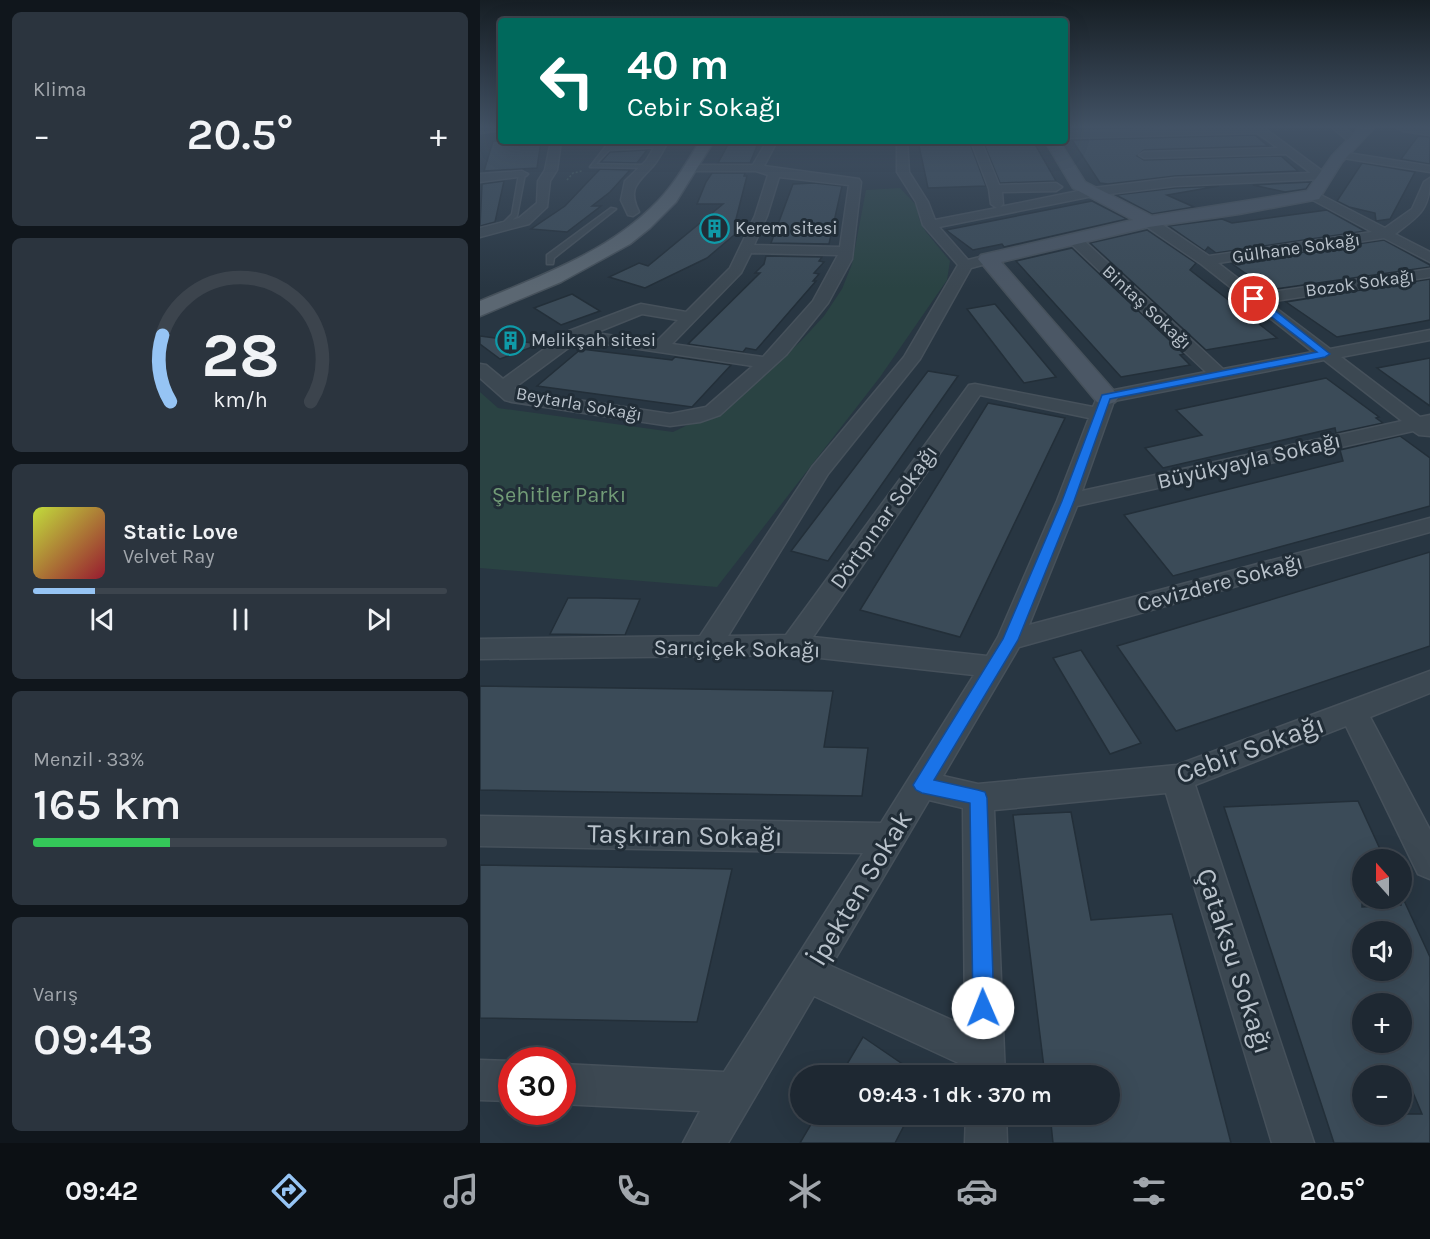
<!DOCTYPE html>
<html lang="tr">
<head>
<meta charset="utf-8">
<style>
  body { margin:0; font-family:Karla,sans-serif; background:#2b343e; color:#f1f3f6; height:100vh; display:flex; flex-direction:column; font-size:22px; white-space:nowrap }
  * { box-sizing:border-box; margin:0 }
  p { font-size:20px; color:#a1a6ac }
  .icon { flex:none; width:33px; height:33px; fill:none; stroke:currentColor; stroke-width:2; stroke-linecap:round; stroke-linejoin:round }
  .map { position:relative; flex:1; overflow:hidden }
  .details { display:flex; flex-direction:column; gap:12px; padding:12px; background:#10161c; width:480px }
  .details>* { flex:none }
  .guide { position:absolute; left:18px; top:18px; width:570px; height:126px; border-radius:6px; box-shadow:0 6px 24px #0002,0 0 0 2px #3c444d; background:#00695c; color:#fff; overflow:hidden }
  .needle { width:39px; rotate:339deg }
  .tools { position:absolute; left:872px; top:849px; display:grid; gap:12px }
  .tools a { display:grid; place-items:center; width:60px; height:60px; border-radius:50%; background:#1e2832; box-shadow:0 6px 24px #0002,0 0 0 2px #3c444d; font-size:30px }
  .speed { position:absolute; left:18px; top:1047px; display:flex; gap:12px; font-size:30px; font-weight:700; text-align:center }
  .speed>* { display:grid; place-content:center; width:78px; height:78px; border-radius:50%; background:#1e2832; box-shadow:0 6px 24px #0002,0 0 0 2px #3c444d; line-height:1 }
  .speed .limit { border:9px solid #d22; background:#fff; color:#111 }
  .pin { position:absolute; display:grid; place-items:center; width:51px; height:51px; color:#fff; margin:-26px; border:3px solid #fff; border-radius:50%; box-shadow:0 2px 6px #0007 }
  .me { position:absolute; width:66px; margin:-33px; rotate:359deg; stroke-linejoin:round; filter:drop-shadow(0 0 4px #0008) }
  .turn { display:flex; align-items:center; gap:21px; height:126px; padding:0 30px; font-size:27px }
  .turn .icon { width:78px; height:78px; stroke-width:2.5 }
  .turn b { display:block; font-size:42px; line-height:51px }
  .big { font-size:45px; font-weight:600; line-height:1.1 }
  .details .tile { flex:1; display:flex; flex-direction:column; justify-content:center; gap:9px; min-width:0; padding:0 21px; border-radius:9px; background:#2b343e }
  .details .dial { align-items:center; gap:0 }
  .dial svg { height:156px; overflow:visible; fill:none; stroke:#3c444d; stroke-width:7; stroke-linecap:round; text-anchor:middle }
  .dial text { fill:#f1f3f6; stroke:none }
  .song { display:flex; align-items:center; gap:18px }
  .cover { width:72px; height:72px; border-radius:9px; background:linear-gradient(135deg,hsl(70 70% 55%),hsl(350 70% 35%)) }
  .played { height:6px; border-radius:3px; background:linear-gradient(90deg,#96c4f4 15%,#3c444d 15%) }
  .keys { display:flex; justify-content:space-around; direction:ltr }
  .heat { display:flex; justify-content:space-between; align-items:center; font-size:33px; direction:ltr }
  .charge { height:9px; border-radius:4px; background:linear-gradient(90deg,#34c759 33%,#3c444d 0) }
  .trip { position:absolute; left:310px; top:1065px; width:330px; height:60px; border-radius:30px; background:#1e2832; box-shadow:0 6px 24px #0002,0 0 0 2px #3c444d; font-weight:600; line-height:60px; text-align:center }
  .tabs { display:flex; height:96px; justify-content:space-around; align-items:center; background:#0c1014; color:#a1a6ac }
  .tabs .icon { width:42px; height:42px }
  .tabs .current { color:#96c4f4 }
  .tabs b { font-size:27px; color:#f1f3f6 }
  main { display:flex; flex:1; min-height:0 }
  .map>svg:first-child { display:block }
  .green { fill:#2a4343 }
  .building { fill:#3b4b58; stroke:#232f39; stroke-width:1.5; fill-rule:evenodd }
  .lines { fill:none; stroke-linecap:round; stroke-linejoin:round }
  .lane-casing { stroke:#46515b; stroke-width:3 }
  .street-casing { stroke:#46515b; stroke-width:3 }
  .secondary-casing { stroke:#46515b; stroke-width:3 }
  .primary-casing { stroke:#46515b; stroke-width:3 }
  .path { stroke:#445b5a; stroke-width:1.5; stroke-dasharray:2 2; stroke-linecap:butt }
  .lane { fill:#3c4852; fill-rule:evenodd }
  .street { fill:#3c4852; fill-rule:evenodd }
  .secondary { fill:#4b5765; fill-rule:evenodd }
  .primary { fill:#5b6772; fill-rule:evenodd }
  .route { fill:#1a73e8; stroke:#114b97; stroke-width:1.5 }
  .labels { text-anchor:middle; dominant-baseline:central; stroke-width:6; stroke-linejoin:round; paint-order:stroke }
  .far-poi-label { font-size:18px; fill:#bac3cc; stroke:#212d37; text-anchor:start }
  .far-street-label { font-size:18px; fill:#bac3cc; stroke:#212d37 }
  .street-label { font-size:22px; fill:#bac3cc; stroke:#212d37 }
  .park-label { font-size:22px; fill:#729c77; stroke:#212d37 }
  .near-street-label { font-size:27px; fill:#bac3cc; stroke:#212d37 }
</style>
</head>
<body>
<main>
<section class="details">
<div class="tile"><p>Klima</p>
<div class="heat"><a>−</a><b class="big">20.5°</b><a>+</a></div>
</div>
<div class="tile dial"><svg viewBox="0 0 100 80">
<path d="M14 69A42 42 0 1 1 86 69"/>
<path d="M14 69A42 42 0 0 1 10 35" stroke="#96c4f4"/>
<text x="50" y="56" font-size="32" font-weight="700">28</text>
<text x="50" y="72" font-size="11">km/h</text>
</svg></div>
<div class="tile">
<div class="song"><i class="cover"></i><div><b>Static Love</b><p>Velvet Ray</p></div></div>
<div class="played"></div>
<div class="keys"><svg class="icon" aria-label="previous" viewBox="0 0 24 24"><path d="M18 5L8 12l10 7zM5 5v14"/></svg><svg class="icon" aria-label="pause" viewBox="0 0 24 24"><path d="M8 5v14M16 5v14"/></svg><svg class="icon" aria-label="next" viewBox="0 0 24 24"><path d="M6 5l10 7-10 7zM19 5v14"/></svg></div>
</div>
<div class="tile"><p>Menzil · 33%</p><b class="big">165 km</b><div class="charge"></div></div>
<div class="tile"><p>Varış</p><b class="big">09:43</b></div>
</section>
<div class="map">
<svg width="950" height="1143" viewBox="0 0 950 1143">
  <rect width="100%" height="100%" fill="#283642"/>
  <polygon class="green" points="420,188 437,206 439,219 446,232 470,261 467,280 400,377 237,587 0,568 0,392 18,408 193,432 218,420 278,381 321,341 344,316 362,289 372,264 386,190"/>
  <g class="building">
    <polygon points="775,135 788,146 664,150 657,156 664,160 801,156 818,171 695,176 628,184 620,183 592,140"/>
    <polygon points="938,136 950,137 950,164 921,159"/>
    <polygon points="13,141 61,141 57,168 4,171"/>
    <polygon points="250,141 279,141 270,163 238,163"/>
    <polygon points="438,141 489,141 506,186 448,188"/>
    <polygon points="503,141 553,141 576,181 520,183"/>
    <polygon points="167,150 157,163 121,162 130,152"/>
    <polygon points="882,163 935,172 910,219 896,221 895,213 869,207 857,201"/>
    <polygon points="120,169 150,170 130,192 112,206 121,206 87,232 51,229 85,206"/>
    <polygon points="232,173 265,173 264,176 267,176 255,223 266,225 227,258 165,288 129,277 159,263 168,266 243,204 217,204 226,182"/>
    <polygon points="24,181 15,222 0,226 2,184"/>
    <polygon points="831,182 826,189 805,192 773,185"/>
    <polygon points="334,183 362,186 349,244 291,243 313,184"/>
    <polygon points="739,186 687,195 714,207 672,214 636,195 695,188"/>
    <polygon points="612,201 647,219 524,247 522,244 493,250 466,230"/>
    <polygon points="847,210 885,231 736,253 728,247 725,251 689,226 742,219 752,223"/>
    <polygon points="667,230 716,263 710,270 797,338 726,350 610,243"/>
    <polygon points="904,240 950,265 950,267 789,290 751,263"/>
    <polygon points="592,248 704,354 700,355 710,365 641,377 536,261"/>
    <polygon points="286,256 342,257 339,261 344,262 334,273 339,274 333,281 336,281 276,350 266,348 263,352 208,344 280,273 275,273 284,264"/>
    <polygon points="950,279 950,320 857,337 806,302"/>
    <polygon points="92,294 120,311 81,325 54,308"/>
    <polygon points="515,304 561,359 576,377 544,383 487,309"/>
    <polygon points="0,336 60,344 20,359 0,344"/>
    <polygon points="101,349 192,360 195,357 251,365 212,407 57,386"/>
    <polygon points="950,358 950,406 897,368"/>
    <polygon points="448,371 478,376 348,561 311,551"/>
    <polygon points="846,378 899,417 896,418 903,423 856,433 855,428 683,468 665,448 722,435 696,410"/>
    <polygon points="508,403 585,418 480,637 380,610"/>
    <polygon points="920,436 950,458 950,506 693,576 644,515 863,461 860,450"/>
    <polygon points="950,552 950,646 696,731 637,646"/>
    <polygon points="88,598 117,598 160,599 145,635 70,634"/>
    <polygon points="601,650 608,661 661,743 630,754 573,658"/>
    <polygon points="0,686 353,691 344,747 388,748 382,796 0,790"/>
    <path d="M878,801L905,860H882V907L921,905V894L950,957V1143H854L744,807ZM882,932H921V970H882ZM882,1004H921V1042H882ZM882,1076H926L942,1114H882Z"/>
    <polygon points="591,812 611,920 692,914 751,1143 573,1143 570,1114 630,1114 630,1076 565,1076 533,815"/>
    <polygon points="0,865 252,869 217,1022 0,1018"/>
    <polygon points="383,1037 440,1076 360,1076"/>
    <polygon points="337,1114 430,1114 415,1143 320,1143"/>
  </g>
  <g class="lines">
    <defs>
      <g id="lane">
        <polygon points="130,141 136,141 131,146 180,145 183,147 129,150 116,164 167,165 169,168 110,167"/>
        <polygon points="42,172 45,174 37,216 28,224 0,232 0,228 24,222 32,214 39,174"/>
        <polygon points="131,208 136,209 74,258 73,264 67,264 67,255"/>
      </g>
      <g id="street">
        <polygon points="0,128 21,128 21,130 0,133"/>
        <path d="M737,128H784L849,176L843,179L695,186L613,196L459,227L488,260L508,255L515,259L513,262L491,268L440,359L348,474L248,636L306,635L489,385L495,384L613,407L619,393L726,372L589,242L587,239L589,236H599L743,369L833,352L721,264L664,225L662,222L664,219H674L729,256L892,232L829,198L827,195L833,191L905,228L932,209L944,182L950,178C950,210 939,216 915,234L950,252V262L904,238L738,263L778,294L950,269V277L788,302L850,349L950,330V340L861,357L940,417L950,415V436L939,435L933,431L597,506L549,625L950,518V532L539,647L463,776L498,784L697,765L950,671V693L890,717L950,830V879L938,874L866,726L715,785L834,1143H792L686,793L514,810L525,1076H485V1066L334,996L248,1143H203L220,1111L82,1104V1064L244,1072L383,853L0,846V816L401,823L494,675L313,655L0,659V639L220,636L332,467L424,357L478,265L443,225L436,202L417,172V141H427L429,172L448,202L455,220L517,208L511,204L509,189L491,141H501L519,185L576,183L582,187L576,191L522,192L523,204L520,207L613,188L695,178L831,173L806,154L664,158L659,155L664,152L798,148L777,133L585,138V132ZM844,360L922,421L602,491L634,401ZM500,395L609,418L577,501L518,637L507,656L333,637ZM449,800L483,808L485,1026L351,966Z"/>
        <polygon points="853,128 865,128 879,140 870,142"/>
        <polygon points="918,128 950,129 950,135 923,131"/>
        <polygon points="71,141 81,141 77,170 70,181 67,207 49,224 0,237 0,229 39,218 57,203 58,181 65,170"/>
        <path d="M178,141H188C184,149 179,159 173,166C158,183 147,188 159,212L153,216L148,215L141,200L145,181L166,161Z"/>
        <path d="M287,141H297L284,166L379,179L381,182L372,259L348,303L306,355L240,415L220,422L190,426L32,402L25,400L0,378V364L6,365L23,379L89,331L155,306L161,304L206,312L250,268L275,216L288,175L276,171H210L204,168L210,165H273ZM299,177L369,185L360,247L274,245L287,216ZM271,253L358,255L333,301L283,357L192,344L261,273ZM162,314L198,320L176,342L115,333ZM99,340L273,366L226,407L190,414L38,391L34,388Z"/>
        <polygon points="861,152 950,166 950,172 857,157 856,155"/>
        <polygon points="42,171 48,174 46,176 0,182 0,174"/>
        <polygon points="0,1060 32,1061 32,1101 0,1100"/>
        <polygon points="486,1114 526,1114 527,1143 485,1143"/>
      </g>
      <polygon id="secondary" points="879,128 894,128 862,162 839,199 759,214 669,227 521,262 635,392 639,397 635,402 626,405 617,402 498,259 501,255 653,220 593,188 565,141 579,141 605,182 672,216 827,191 852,156"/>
      <path id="primary" d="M220,141H234L196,202L170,228L150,244L81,282L0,316V301C63,275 130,251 178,201C195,183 207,162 220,141Z"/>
    </defs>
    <use href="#lane" class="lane-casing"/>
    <use href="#street" class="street-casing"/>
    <use href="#secondary" class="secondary-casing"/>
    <use href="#primary" class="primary-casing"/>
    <polyline class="path" points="87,180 93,173 102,171"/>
    <use href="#lane" class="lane"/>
    <use href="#street" class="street"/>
    <use href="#secondary" class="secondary"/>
    <use href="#primary" class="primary"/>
  </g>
  <linearGradient id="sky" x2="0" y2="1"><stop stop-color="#161e24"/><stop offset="0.44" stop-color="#425265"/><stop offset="1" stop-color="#425265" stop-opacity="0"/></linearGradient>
  <rect width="950" height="288" fill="url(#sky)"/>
  <polygon class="route" points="771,297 778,297 850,354 845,357 630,399 594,501 538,640 454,780 498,790 505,792 507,798 514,1008 511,1015 503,1019 496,1015 493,1008 490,803 442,793 436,790 433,785 523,639 582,501 622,395 837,352 771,301"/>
  <defs>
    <symbol id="building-ring" viewBox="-11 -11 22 22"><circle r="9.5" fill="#212d37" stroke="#0f9aa8" stroke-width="1.5"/><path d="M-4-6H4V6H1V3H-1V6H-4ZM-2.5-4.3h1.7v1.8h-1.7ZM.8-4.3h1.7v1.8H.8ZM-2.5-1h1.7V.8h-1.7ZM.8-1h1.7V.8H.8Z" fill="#0f9aa8"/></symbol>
  </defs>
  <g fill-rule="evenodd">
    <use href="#building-ring" x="218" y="212" width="33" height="33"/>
    <use href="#building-ring" x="14" y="324" width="33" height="33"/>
  </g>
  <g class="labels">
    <g class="far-poi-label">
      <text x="255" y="228">Kerem sitesi</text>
      <text x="51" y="340">Melikşah sitesi</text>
    </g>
    <g class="far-street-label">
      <text transform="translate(816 248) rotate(-8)">Gülhane Sokağı</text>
      <text transform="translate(880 283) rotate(-8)">Bozok Sokağı</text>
      <text transform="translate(667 307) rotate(43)">Bintaş Sokağı</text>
      <text transform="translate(99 404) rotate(10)">Beytarla Sokağı</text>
    </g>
    <g class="street-label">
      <text transform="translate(769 461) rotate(-13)">Büyükyayla Sokağı</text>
      <text transform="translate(404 517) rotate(-55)">Dörtpınar Sokağı</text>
      <text transform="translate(740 583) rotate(-15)">Cevizdere Sokağı</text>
      <text transform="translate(257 649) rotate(1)">Sarıçiçek Sokağı</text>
    </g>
    <g class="park-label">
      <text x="79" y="495">Şehitler Parkı</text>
    </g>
    <g class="near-street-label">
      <text transform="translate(770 749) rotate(-20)">Cebir Sokağı</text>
      <text transform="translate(205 835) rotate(1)">Taşkıran Sokağı</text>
      <text transform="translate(380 888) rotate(-59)">İpekten Sokak</text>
      <text transform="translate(755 961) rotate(72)">Çataksu Sokağı</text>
    </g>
  </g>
</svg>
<div class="tools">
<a><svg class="needle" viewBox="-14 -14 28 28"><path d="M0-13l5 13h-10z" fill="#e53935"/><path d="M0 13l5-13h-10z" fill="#a1a6ac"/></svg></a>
<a><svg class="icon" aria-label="sound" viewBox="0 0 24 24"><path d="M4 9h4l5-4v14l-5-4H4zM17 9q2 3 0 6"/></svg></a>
<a>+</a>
<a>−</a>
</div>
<div class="speed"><div class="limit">30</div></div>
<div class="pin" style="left:774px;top:299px;background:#d93025"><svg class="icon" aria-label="arrive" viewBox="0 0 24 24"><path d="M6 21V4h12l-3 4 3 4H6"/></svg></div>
<svg class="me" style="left:503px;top:1008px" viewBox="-20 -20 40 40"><circle r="19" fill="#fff"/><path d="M0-13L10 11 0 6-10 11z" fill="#1a73e8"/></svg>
<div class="trip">09:43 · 1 dk · 370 m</div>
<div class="guide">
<div class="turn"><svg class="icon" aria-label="left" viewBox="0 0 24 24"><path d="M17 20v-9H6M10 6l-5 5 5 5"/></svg><div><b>40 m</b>Cebir Sokağı</div></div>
</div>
</div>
</main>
<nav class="tabs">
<b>09:42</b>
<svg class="icon current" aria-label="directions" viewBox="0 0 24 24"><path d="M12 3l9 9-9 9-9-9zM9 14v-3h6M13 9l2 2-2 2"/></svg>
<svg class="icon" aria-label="music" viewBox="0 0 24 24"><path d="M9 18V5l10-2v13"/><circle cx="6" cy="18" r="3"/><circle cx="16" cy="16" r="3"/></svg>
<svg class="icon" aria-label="phone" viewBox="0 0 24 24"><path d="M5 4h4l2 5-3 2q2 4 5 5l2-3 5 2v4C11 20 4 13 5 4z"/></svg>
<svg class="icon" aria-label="climate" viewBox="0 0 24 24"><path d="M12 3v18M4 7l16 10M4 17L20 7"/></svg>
<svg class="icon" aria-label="car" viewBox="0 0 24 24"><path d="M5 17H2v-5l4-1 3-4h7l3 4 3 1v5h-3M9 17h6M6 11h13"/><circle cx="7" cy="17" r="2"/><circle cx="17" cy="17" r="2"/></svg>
<svg class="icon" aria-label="filters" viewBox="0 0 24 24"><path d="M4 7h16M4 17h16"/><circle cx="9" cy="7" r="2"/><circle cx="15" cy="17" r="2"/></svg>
<b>20.5°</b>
</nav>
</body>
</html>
